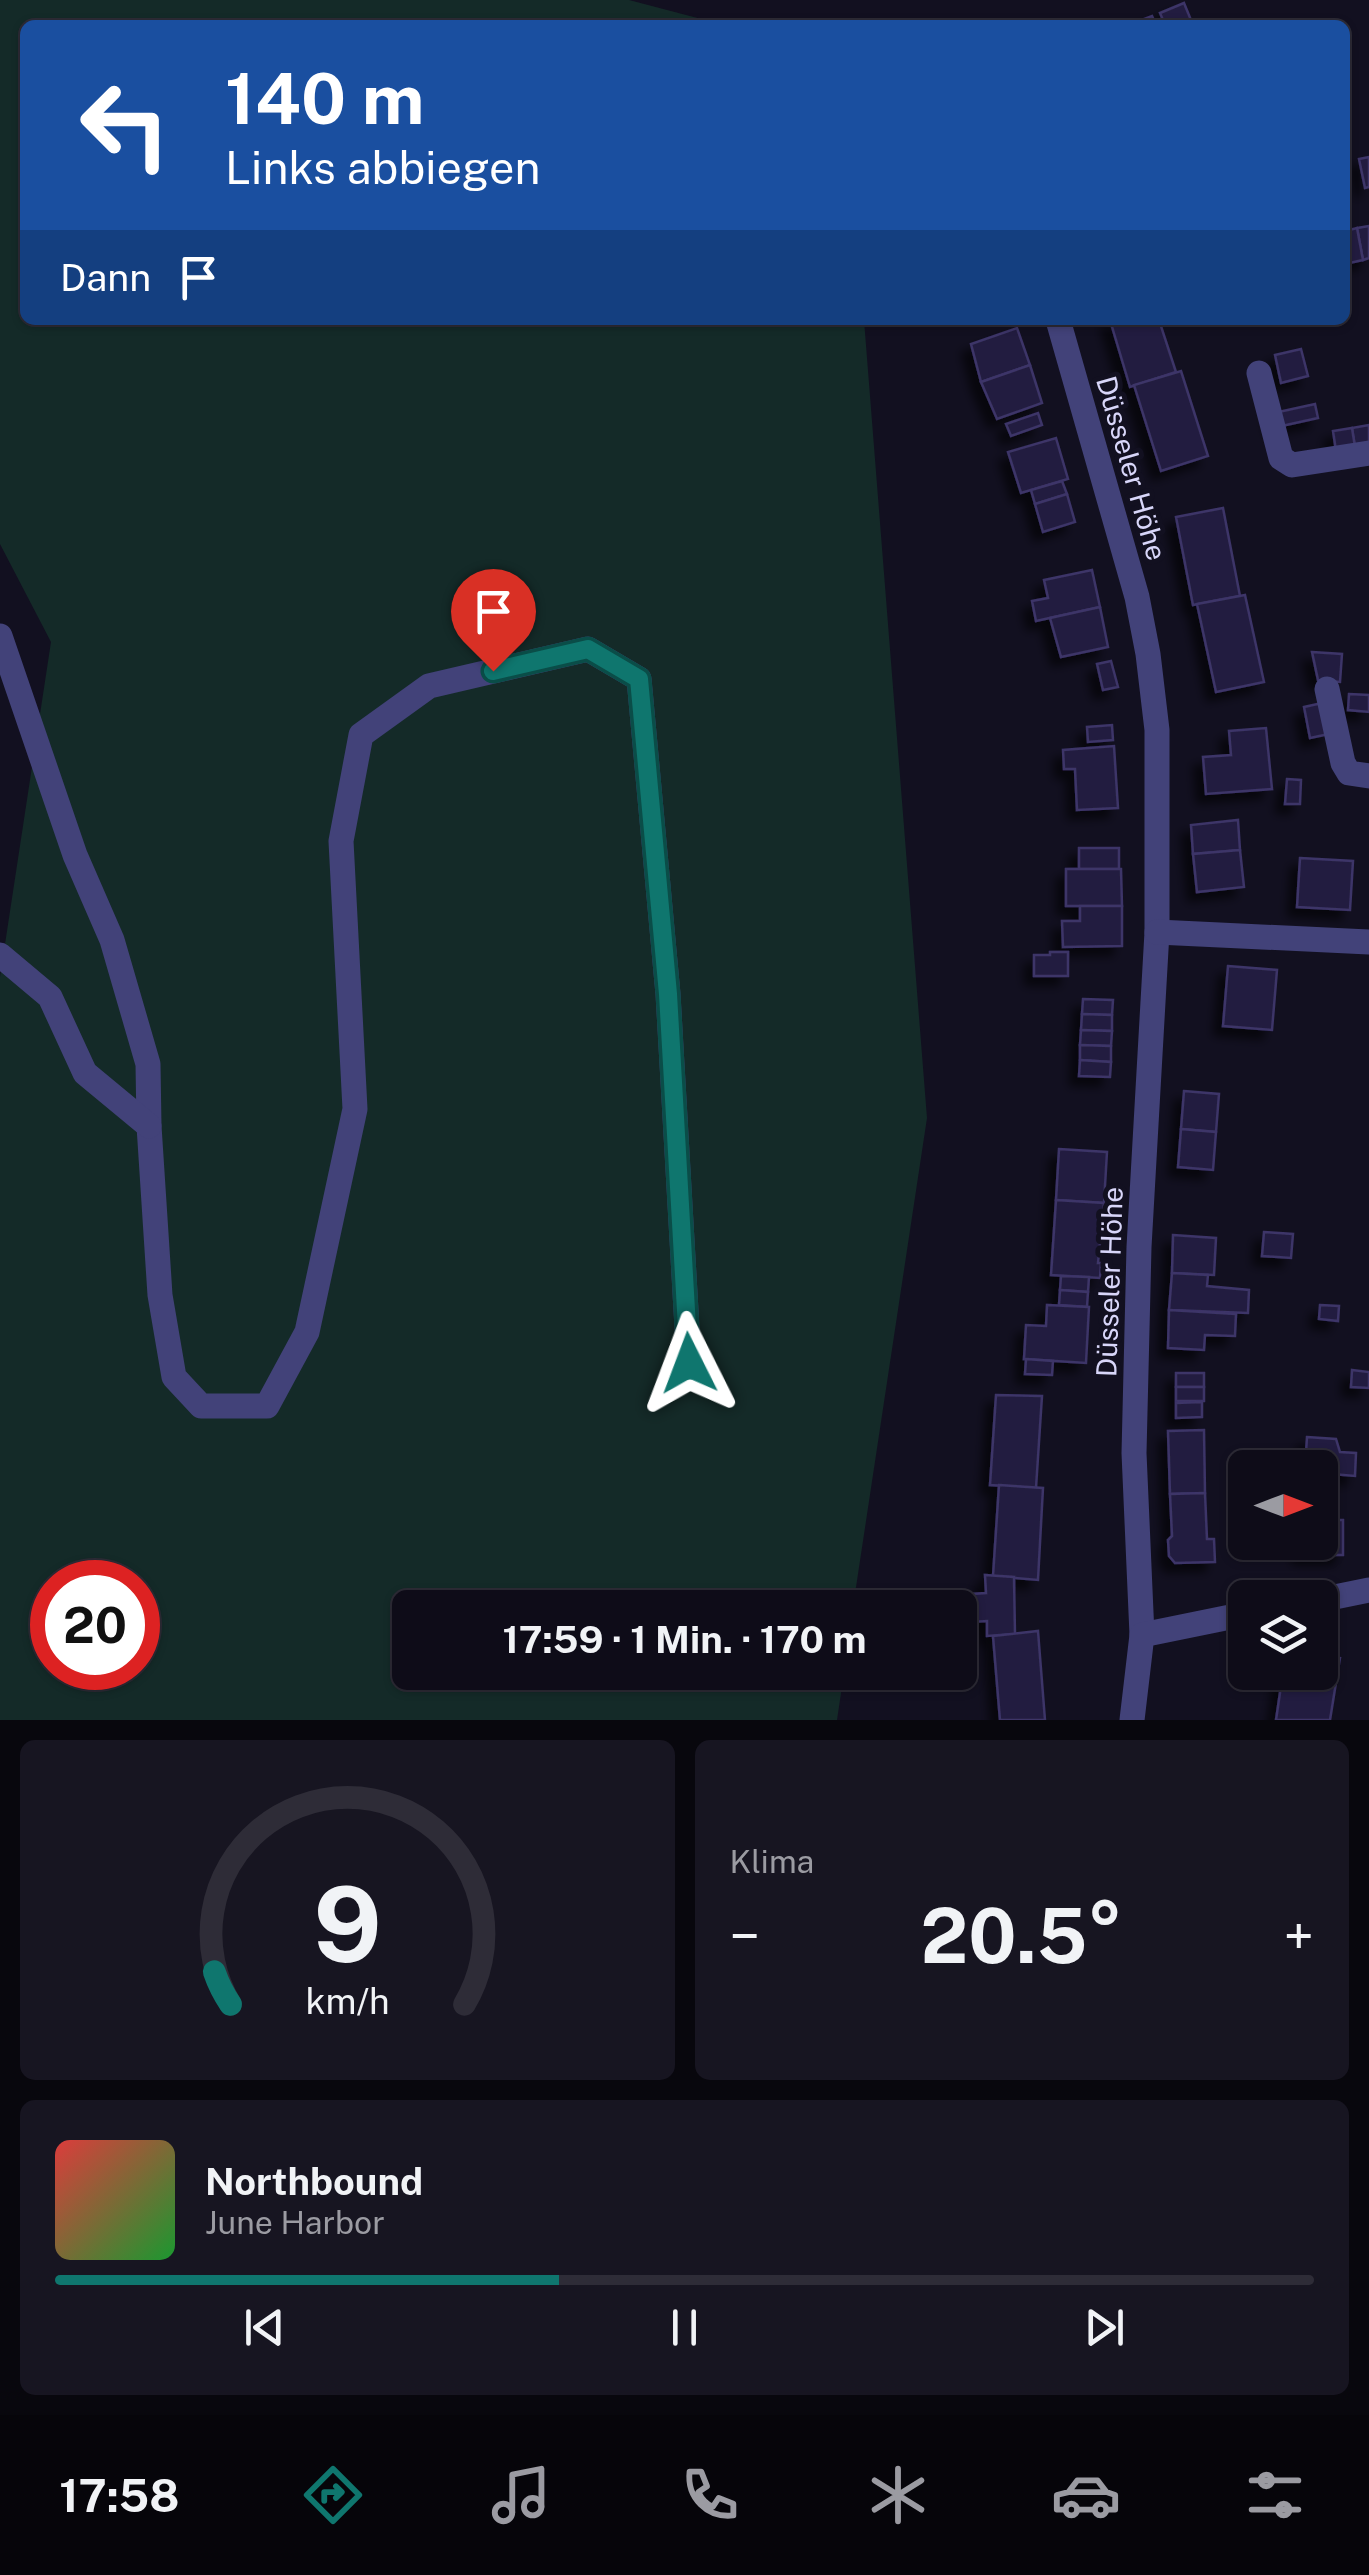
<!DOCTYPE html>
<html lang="de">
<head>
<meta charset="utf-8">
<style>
  body { margin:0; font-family:"Public Sans",sans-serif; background:#171521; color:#f1f3f6; height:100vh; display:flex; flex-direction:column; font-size:38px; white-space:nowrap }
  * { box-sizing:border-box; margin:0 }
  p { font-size:32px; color:#9b9ba2 }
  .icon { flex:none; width:55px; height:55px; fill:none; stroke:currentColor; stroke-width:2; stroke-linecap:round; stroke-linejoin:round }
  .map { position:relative; height:1720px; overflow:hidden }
  .drawer { display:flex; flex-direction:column; gap:20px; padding:20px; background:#08070d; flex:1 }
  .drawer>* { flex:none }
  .top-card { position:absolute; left:20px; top:20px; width:1330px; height:305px; border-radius:15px; box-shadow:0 2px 8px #0004,0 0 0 2px #2e2c37; background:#1a4fa0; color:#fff; overflow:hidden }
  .needle { width:65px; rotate:90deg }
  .controls { position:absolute; left:1228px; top:1450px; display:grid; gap:20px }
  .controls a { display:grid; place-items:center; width:110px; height:110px; border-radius:15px; background:#0e0c18; box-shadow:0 2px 8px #0004,0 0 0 2px #2e2c37; font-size:50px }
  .speed { position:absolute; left:30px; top:1560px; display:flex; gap:20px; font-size:50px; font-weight:700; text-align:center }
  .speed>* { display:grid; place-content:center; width:130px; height:130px; border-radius:50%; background:#0e0c18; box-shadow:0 2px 8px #0004,0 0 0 2px #2e2c37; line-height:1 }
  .speed .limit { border:15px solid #d22; background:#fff; color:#111 }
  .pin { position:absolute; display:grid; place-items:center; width:85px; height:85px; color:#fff; margin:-102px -42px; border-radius:50% 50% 50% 0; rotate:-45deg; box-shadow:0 0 10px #0007 }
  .pin .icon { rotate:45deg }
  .me { position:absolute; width:110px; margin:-55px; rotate:357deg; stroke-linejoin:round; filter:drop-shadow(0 0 8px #0008) }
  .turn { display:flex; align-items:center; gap:35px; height:210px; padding:0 40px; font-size:45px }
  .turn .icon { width:130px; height:130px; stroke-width:2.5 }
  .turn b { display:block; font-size:70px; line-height:85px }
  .then { display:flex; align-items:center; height:95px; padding:0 40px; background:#0003; gap:20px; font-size:38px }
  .big { font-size:75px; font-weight:700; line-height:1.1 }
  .drawer .widget { flex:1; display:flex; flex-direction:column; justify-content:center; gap:15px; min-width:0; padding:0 35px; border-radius:15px; background:#171521 }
  .drawer .dial { align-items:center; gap:0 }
  .dial svg { height:260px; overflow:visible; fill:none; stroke:#2e2c37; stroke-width:7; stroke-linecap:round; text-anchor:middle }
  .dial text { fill:#f1f3f6; stroke:none }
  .song { display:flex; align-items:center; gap:30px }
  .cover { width:120px; height:120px; border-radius:15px; background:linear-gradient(135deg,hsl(0 70% 55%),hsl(130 70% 35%)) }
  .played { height:10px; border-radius:5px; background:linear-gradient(90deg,#0f766e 40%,#2e2c37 40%) }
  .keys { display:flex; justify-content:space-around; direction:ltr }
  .heat { display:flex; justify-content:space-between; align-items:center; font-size:55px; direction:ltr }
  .drawer .tiles { flex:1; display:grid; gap:20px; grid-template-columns:1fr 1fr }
  .widget:last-child { grid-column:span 2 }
  .trip { position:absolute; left:392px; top:1590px; width:585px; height:100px; border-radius:15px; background:#0e0c18; box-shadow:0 2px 8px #0004,0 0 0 2px #2e2c37; font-weight:700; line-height:100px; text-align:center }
  .tab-bar { display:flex; height:160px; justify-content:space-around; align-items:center; background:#06050a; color:#9b9ba2 }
  .tab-bar .icon { width:70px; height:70px }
  .tab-bar .active { color:#0f766e }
  .tab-bar b { font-size:45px; color:#f1f3f6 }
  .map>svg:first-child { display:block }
  .green { fill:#142a28; fill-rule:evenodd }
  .building { fill:#241f3f; stroke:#3c3468; stroke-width:2.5; filter:url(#shadow) }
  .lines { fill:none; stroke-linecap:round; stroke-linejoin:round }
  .minor { stroke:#424279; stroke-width:25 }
  .route-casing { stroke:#0a4d48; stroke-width:25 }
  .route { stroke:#0f766e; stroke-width:18 }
  .labels { text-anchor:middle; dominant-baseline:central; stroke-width:10; stroke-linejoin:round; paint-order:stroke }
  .street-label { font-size:28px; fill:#d8d6f9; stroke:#121020 }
</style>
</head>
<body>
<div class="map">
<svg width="1369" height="1720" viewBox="0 0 1369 1720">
  <defs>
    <filter id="shadow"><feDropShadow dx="-9" dy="9" stdDeviation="5" flood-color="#0009"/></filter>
  </defs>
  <rect width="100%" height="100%" fill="#121020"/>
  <path class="green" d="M0,0H629L724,25H25V320H864L927,1118L853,1607L410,1608V1672L844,1673L837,1720H0V977L51,642L0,544ZM52,1582H138V1668H52Z"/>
  <g class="building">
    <polygon points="1184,3 1193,25 1165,25 1160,13"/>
    <polygon points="1152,16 1156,25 1128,25"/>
    <polygon points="1369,157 1369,187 1365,188 1359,159"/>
    <polygon points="1369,226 1369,258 1363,260 1357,228"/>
    <polygon points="1357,228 1363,260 1345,264 1345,231"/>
    <polygon points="1110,320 1159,320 1176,372 1130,387"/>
    <polygon points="1017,328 1030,365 981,382 971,344"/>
    <polygon points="1301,349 1308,376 1281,383 1275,355"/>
    <polygon points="1030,365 1042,403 997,419 981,382"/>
    <polygon points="1181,371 1208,456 1161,471 1134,385"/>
    <polygon points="1315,404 1318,418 1277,427 1274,413"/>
    <polygon points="1038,413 1042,425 1011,436 1006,424"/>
    <polygon points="1369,425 1369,445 1355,447 1352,428"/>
    <polygon points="1352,428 1355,447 1336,451 1333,431"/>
    <polygon points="1056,438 1068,479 1021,493 1008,452"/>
    <polygon points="1062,481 1067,494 1035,504 1031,490"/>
    <polygon points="1067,494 1075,522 1043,532 1035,504"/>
    <polygon points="1223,508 1240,596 1193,605 1176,517"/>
    <polygon points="1092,570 1100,607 1036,621 1032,601 1048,598 1044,580"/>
    <polygon points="1245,595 1264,682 1216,692 1197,604"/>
    <polygon points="1100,607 1108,647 1061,657 1050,618"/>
    <polygon points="1312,652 1342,654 1340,682 1318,680"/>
    <polygon points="1111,661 1118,687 1103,690 1097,664"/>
    <polygon points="1349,694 1369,695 1369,712 1348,710"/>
    <polygon points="1322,703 1329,734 1310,738 1304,707"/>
    <polygon points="1112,725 1113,740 1088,742 1087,727"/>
    <polygon points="1266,728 1272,789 1206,794 1203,757 1231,755 1229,731"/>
    <polygon points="1114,746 1118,808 1077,810 1075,769 1064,769 1063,750"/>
    <polygon points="1287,779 1301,780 1300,804 1285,804"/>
    <polygon points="1238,820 1240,850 1193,854 1191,825"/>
    <rect x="1079" y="848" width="40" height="21"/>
    <polygon points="1240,850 1244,887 1197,892 1193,854"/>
    <polygon points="1300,858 1353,861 1350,910 1297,907"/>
    <polygon points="1066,869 1121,869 1122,906 1066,906"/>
    <polygon points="1080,906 1122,906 1122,946 1063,947 1062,921 1080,921"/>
    <polygon points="1050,952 1068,952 1068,976 1034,976 1034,955 1050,955"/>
    <polygon points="1228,966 1277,970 1272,1030 1223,1026"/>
    <polygon points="1083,999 1113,1000 1112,1015 1082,1014"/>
    <polygon points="1082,1014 1112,1015 1112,1031 1081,1030"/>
    <polygon points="1081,1030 1112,1031 1111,1046 1080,1045"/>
    <polygon points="1080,1045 1111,1046 1111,1062 1080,1060"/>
    <polygon points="1080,1060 1111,1062 1110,1077 1079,1076"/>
    <polygon points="1184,1091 1219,1094 1216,1132 1181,1129"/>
    <polygon points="1181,1129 1216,1132 1213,1170 1178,1167"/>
    <polygon points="1059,1149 1107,1152 1104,1203 1056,1200"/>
    <polygon points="1056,1200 1104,1203 1098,1263 1101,1263 1100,1278 1051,1275"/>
    <polygon points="1264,1232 1293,1234 1291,1258 1262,1256"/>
    <polygon points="1173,1235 1216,1238 1214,1275 1172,1273"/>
    <polygon points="1172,1273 1208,1275 1207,1286 1249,1290 1248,1313 1169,1310"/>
    <polygon points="1061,1276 1089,1277 1088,1292 1060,1290"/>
    <polygon points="1060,1290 1088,1292 1087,1307 1059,1305"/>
    <polygon points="1047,1305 1089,1307 1086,1363 1024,1359 1026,1325 1046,1326"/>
    <polygon points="1320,1305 1339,1306 1338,1321 1319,1319"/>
    <polygon points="1169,1310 1236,1314 1235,1336 1205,1335 1204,1350 1168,1348"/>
    <polygon points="1026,1359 1053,1361 1052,1375 1025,1374"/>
    <polygon points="1352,1370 1369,1372 1369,1388 1351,1387"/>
    <rect x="1176" y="1373" width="28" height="14"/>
    <rect x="1176" y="1387" width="28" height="14"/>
    <polygon points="996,1395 1042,1396 1036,1488 990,1485"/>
    <polygon points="1202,1402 1202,1417 1176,1418 1176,1403"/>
    <polygon points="1204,1430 1205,1493 1170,1494 1168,1431"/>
    <polygon points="1307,1437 1336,1439 1340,1452 1356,1453 1355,1476 1320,1473 1320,1468 1305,1468"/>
    <polygon points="999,1485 1043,1488 1038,1580 993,1576"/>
    <polygon points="1205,1493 1207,1539 1214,1539 1215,1562 1175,1563 1169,1556 1168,1540 1172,1536 1170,1494"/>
    <polygon points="1320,1513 1324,1513 1324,1520 1343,1520 1343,1555 1302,1555 1302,1542 1320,1542"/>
    <polygon points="985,1575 1014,1577 1015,1634 987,1636 987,1621 971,1622 971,1594 986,1593"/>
    <polygon points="1038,1631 1045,1720 1000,1720 993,1636"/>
    <polygon points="1320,1655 1340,1658 1330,1720 1276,1720 1283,1672 1320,1672"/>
  </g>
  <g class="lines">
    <g class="minor">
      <polyline points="1058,320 1137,597 1148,654 1157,730 1157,932 1139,1247 1134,1453 1142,1635"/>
      <polyline points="1259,373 1281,458 1292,465 1369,453"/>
      <polyline points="0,636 75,855 112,940 148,1064 149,1126 160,1295 174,1377 201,1406 267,1406 307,1332 355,1109 341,841 361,735 429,686 588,649 639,679 668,994 689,1363"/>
      <polyline points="1327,689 1343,763 1349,773 1369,776"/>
      <polyline points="1157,932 1369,942"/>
      <polyline points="0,955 50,997 85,1073 149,1126"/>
      <polyline points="1320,1600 1369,1590"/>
      <polyline points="1132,1720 1142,1635 1245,1614"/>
    </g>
  </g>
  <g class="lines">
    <defs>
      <polyline id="route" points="493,671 588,649 639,679 668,994 689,1363"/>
    </defs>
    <use href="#route" class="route-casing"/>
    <use href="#route" class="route"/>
  </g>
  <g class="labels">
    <g class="street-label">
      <text transform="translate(1132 468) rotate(74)">Düsseler Höhe</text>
      <text transform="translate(1109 1282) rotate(-88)">Düsseler Höhe</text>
    </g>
  </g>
</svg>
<div class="controls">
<a><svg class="needle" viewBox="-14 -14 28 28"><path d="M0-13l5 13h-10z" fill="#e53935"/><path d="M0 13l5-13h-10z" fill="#9b9ba2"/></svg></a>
<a><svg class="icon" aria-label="layers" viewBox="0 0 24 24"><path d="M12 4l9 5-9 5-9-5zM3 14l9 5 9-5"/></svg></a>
</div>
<div class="speed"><div class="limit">20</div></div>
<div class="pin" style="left:493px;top:671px;background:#d93025"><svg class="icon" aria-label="arrive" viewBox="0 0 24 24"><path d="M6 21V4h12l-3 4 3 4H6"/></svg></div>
<svg class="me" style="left:689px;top:1363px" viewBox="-20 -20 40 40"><path d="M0-17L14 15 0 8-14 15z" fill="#0f766e" stroke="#fff" stroke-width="4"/></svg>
<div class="trip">17:59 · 1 Min. · 170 m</div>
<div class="top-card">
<div class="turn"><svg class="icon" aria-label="left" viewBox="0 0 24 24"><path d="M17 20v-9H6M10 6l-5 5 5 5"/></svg><div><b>140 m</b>Links abbiegen</div></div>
<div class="then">Dann<svg class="icon" aria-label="arrive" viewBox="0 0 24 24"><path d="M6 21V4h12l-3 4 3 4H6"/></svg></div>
</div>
</div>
<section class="drawer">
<div class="tiles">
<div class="widget dial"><svg viewBox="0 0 100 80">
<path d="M14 69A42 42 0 1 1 86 69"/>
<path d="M14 69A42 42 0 0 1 9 59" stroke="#0f766e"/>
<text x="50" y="56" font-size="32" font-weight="700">9</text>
<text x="50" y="72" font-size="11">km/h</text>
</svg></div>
<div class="widget"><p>Klima</p>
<div class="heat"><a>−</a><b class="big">20.5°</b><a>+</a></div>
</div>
<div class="widget">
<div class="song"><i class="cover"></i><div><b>Northbound</b><p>June Harbor</p></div></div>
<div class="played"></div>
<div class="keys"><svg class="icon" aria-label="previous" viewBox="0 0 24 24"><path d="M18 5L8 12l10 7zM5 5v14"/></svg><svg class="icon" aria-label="pause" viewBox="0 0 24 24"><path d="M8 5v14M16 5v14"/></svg><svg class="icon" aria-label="next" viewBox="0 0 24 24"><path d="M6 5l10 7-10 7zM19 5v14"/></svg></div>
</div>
</div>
</section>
<nav class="tab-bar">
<b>17:58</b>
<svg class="icon active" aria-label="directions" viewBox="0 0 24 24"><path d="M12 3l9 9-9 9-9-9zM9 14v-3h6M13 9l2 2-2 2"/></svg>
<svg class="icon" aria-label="music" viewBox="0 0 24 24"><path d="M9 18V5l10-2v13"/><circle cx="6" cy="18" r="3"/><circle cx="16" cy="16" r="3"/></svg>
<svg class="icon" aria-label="phone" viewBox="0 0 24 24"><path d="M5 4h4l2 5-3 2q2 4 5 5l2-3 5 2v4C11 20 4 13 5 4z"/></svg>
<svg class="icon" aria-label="climate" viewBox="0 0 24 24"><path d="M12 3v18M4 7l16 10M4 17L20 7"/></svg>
<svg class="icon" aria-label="car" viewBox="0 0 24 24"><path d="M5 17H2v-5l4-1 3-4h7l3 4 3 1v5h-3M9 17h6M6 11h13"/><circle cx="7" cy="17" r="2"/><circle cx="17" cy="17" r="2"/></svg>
<svg class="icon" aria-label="filters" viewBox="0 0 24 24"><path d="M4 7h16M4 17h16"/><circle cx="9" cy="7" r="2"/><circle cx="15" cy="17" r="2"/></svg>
</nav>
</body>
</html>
